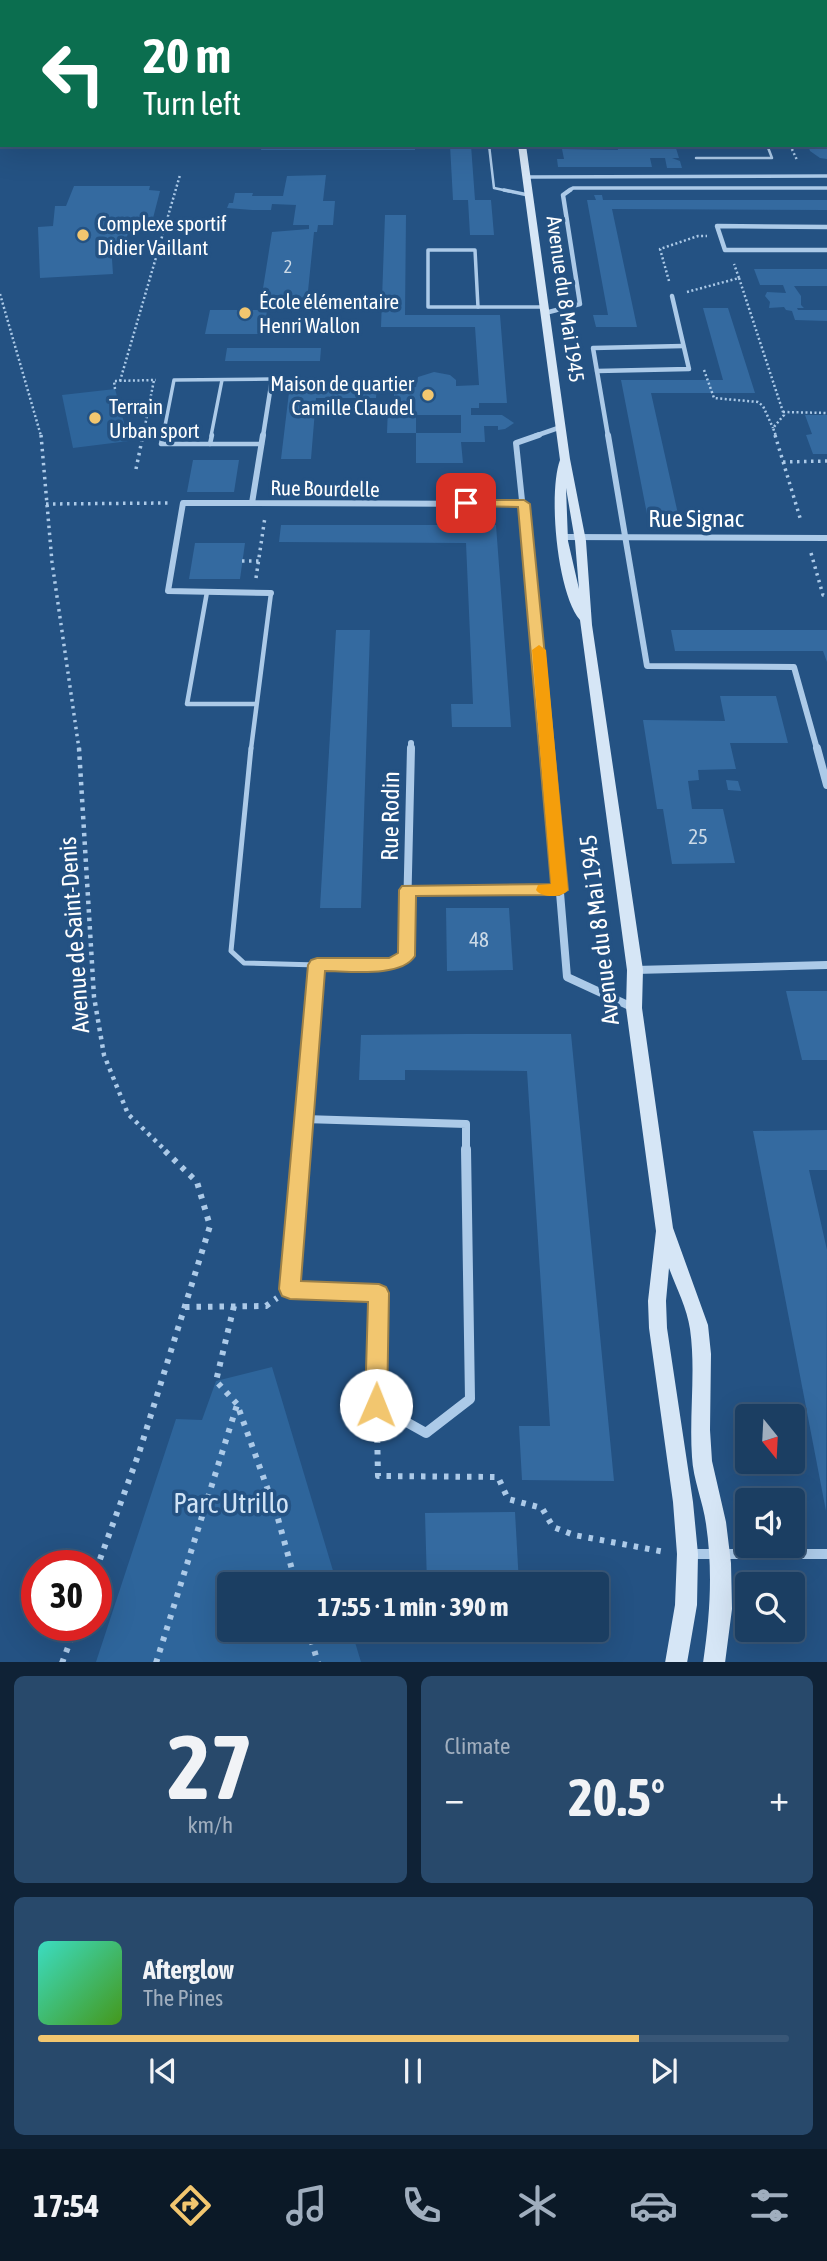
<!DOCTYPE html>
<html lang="en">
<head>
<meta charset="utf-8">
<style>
  body { margin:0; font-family:"Asap Condensed",sans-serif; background:#28496b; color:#f1f3f6; height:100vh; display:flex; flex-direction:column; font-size:26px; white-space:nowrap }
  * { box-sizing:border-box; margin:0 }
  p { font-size:23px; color:#a0aebe }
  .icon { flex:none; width:38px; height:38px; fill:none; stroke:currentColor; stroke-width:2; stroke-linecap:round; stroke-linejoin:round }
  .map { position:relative; height:1662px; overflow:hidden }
  .drawer { display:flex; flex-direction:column; gap:14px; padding:14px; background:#0f2236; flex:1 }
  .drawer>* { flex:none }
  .guide { position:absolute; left:0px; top:0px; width:828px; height:147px; box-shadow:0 7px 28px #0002,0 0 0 2px #395777; background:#0b6e4f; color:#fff; overflow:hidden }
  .needle { width:46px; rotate:162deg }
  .controls { position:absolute; left:735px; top:1404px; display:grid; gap:14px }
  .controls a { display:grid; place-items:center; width:70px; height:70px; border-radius:7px; background:#1b3e62; box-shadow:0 7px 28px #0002,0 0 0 2px #395777; font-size:35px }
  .speed { position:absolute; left:21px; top:1550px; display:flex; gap:14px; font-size:35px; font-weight:700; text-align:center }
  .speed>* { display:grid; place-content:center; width:91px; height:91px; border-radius:50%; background:#1b3e62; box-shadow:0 7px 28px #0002,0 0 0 2px #395777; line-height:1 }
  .speed .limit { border:10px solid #d22; background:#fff; color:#111 }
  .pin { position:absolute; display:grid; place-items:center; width:60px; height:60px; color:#fff; margin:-30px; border-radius:14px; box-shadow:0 4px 10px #0006 }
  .me { position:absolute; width:77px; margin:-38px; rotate:1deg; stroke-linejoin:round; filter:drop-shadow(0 0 5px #0008) }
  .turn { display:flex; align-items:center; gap:24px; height:147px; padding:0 28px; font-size:32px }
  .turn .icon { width:91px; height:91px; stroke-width:2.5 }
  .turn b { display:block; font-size:49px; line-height:60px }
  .big { font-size:52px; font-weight:700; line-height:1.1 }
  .drawer .widget { flex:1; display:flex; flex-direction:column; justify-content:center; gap:10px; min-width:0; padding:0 24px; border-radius:10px; background:#28496b }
  .drawer .dial { align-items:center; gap:0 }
  .dial b { font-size:91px; line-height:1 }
  .song { display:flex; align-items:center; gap:21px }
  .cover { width:84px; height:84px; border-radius:10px; background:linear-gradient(135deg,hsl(170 70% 55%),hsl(100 70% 35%)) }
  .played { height:7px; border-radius:4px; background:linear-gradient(90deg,#f2c66f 80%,#395777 80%) }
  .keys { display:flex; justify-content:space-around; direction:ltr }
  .heat { display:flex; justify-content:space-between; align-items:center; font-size:38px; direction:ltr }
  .drawer .tiles { flex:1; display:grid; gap:14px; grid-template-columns:1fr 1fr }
  .widget:last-child { grid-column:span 2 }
  .trip { position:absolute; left:217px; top:1572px; width:392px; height:70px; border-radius:7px; background:#1b3e62; box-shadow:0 7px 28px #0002,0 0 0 2px #395777; font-weight:700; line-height:70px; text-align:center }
  .menu { display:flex; height:112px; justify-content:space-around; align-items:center; background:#0b1927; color:#a0aebe }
  .menu .icon { width:49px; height:49px }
  .menu .on { color:#f2c66f }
  .menu b { font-size:32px; color:#f1f3f6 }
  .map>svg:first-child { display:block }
  .green { fill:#2e659b }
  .building { fill:#346aa0; fill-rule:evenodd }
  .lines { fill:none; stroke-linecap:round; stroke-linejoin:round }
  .path-far3 { stroke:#accae8; stroke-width:2.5; stroke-dasharray:2 2.5; stroke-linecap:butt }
  .path-far2 { stroke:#accae8; stroke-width:3.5; stroke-dasharray:2.5 4.5; stroke-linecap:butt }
  .path-far1 { stroke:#accae8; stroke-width:4.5; stroke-dasharray:3.5 5; stroke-linecap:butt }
  .path { stroke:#accae8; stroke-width:6; stroke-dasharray:4.5 7; stroke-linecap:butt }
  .lane-far3 { stroke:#accae8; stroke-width:2.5 }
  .lane-far2 { stroke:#accae8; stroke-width:3.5 }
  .lane-far1 { stroke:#accae8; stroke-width:4.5 }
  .lane { stroke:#accae8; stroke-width:5 }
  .street-far4 { stroke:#accae8; stroke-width:3.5 }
  .street-far3 { stroke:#accae8; stroke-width:4.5 }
  .street-far2 { stroke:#accae8; stroke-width:6 }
  .street-far1 { stroke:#accae8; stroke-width:8 }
  .street { stroke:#accae8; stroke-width:10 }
  .secondary { fill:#d6e6f6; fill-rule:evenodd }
  .route { fill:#f2c66f; stroke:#9d8148; stroke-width:2 }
  .slow { fill:#f59e0b }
  .poi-dot { fill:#f2c66f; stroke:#245283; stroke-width:2.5 }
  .labels { text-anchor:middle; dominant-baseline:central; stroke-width:7; stroke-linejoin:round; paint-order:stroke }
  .far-number-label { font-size:18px; fill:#ccdae7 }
  .far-poi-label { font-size:21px; fill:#fff; stroke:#245283; text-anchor:start }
  .far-street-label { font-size:21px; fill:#fff; stroke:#245283 }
  .number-label { font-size:21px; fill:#ccdae7 }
  .street-label { font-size:24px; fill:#fff; stroke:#245283 }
  .near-park-label { font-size:28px; fill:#d0e3f6; stroke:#245283 }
</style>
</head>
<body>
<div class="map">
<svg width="827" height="1663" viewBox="0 0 827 1663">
  <rect width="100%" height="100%" fill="#245283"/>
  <g class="green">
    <polygon points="115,389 129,441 73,448 62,395"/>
    <polygon points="272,1367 337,1584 229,1584 229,1629 351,1629 361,1662 96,1662 176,1419 202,1420 216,1381"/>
  </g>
  <g class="building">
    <polygon points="262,145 415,145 415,150 261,150"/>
    <polygon points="450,145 471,145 475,200 491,200 494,235 470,235 468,200 453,200"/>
    <polygon points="617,145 675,145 679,158 672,158 680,161 682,168 667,168 665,158 650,158 652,167 558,167 557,159 564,159 562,149 618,150"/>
    <polygon points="808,145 827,145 827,159 820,158 810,151"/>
    <polygon points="326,175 323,201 335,201 333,225 318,225 317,232 314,232 307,301 261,301 272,232 309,229 309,225 293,225 296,205 272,204 271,210 252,210 227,208 229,203 233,203 235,193 253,193 252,196 283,196 287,176"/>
    <polygon points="74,186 150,186 149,190 160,191 152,222 132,223 124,244 111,244 113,274 40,278 38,227 53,226 55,206 66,206"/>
    <polygon points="594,195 602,195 603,200 827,200 827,210 612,209 637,327 596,327 593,315 608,315 587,200 596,200"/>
    <path d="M385,215H406L405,315H500L507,403H479V408H471V415H502L514,423L505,429L498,430V426H484L485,442H461L463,463H416V433H387L388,407H394V388L416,387L418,377L434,372L450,375L456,380V386L479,385L475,327H381ZM416,415H461V433H416Z"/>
    <polygon points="754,269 827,269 827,286 794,286 801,296 801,305 804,308 797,308 798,310 827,310 827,321 795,320 792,311 786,310 784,307 769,308 770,302 765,296 767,292 786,293 783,285 760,285"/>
    <polygon points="703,308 728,308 755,393 651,393 678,514 647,514 621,380 723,380"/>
    <polygon points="210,310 267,310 264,334 205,334"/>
    <polygon points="227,348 321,348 320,361 225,361"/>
    <polygon points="290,384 377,384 376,398 316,398 311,459 281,459"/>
    <polygon points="805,415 827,415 827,454 813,454 806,435 812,434"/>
    <polygon points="193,460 239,460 234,492 187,492"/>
    <polygon points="281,525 496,525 511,727 452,727 451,704 473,704 466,543 279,542"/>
    <polygon points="195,543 245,543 240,579 189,579"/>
    <polygon points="336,630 370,630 361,908 320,908"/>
    <polygon points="671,630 827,630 827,662 823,651 675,651"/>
    <polygon points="720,696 776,696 788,743 730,743 736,769 698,770 699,780 688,781 692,809 723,809 735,863 672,864 663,809 657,809 643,720 725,721"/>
    <polygon points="726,780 738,781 741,791 728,790"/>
    <polygon points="446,908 509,908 513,970 447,971"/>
    <polygon points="786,991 827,991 827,1060 802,1060"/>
    <polygon points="466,1034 571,1034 614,1481 522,1480 519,1426 550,1426 527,1071 405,1070 405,1080 359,1080 361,1035"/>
    <polygon points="827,1130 827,1170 809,1170 827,1250 826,1511 753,1131"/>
    <polygon points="515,1512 519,1584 427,1584 425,1513"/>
    <polygon points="431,1629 522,1629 522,1632 430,1632"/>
  </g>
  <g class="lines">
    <g class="path-far3">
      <polyline points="256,0 262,2"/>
      <polyline points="191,2 195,0"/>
      <polyline points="238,2 240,0"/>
      <polyline points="322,2 324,0"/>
      <polyline points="0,127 2,115"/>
      <polyline points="790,145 797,160"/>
      <polyline points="739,278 784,415 773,428 776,436"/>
      <polyline points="669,281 660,249 698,236 707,236"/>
      <polyline points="687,292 739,278 734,264"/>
      <polyline points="0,294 41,436"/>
      <polyline points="704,370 714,398 758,402 763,406 773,428"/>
      <polyline points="120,381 180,175"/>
      <polyline points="115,389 114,381 156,380"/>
      <polyline points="783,412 827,413"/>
      <polyline points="143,436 154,380"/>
    </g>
    <g class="path-far2">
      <polyline points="41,435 52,562 79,749"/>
      <polyline points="775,435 801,521"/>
      <polyline points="783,462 827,461"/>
      <polyline points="136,469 143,435"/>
      <polyline points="46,504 168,503"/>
      <polyline points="811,553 823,595 827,596"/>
      <polyline points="242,561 259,561"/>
      <polyline points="256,578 265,517"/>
    </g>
    <polyline class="path-far1" points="79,748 94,997 104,1055 128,1114 165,1150"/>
    <g class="path">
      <polyline points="234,1306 216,1381 237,1404 277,1515 296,1584"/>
      <polyline points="185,1307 266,1306 277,1298"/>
      <polyline points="377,1427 378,1476 498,1477 508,1499 542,1508 553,1527 574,1535 665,1552"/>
      <polyline points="96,1570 139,1453 210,1226 197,1182 163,1149"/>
      <polyline points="308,1629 318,1663"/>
      <polyline points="62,1663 76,1626"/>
      <polyline points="156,1663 237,1405"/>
    </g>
    <g class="lane-far3">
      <polyline points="489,145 494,188 513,192"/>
      <polyline points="696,158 772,158 767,145"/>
    </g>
    <g class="lane-far2">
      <polyline points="504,190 528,195"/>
      <polygon points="428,250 475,250 478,307 428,307"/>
      <polyline points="478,307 544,307"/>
      <polyline points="163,436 174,380 272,379"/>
      <polyline points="211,436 222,380"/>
    </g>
    <g class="lane-far1">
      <polyline points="163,435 161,444 262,444"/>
      <polyline points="210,444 212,435"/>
      <polyline points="207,592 187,704 255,704"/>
      <polyline points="251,749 271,593"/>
    </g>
    <polyline class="lane" points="251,748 231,951 244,963 317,965"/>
    <g class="street-far4">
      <polyline points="526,177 827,176"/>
      <polyline points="567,192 573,188 827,188"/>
    </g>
    <g class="street-far3">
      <polyline points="827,227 717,226 725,250 827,250"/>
      <polyline points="545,313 580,304 563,195 570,190"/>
      <polyline points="597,371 689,369 672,296"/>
      <polyline points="263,436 272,379"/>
      <polyline points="535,436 561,427"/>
      <polyline points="608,436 593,348 683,346"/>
    </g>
    <g class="street-far2">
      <polyline points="263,435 252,503 524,504"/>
      <polyline points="539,435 516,443 548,749"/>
      <polyline points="608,435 647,666 794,667 817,749"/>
      <polyline points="252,503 183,503 168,591 271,593"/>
      <polyline points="564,537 827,538"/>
      <polyline points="411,749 411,743"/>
    </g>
    <g class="street-far1">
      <polyline points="548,748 567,977 634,1008"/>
      <polyline points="817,748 827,785"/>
      <polyline points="408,890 560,889"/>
      <polyline points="635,970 827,965"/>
      <polyline points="304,1119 466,1124 466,1150"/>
      <polyline points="304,1119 317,965 392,964 406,956 411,748"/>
      <polyline points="302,1150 304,1119"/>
    </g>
    <g class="street">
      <polyline points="302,1149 290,1289 379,1293 376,1405 426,1433 470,1399 466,1149"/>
      <polyline points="689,1554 827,1554"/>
    </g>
    <g class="secondary">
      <polygon points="363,0 385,2 365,2"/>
      <polygon points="508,0 522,2 505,2"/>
      <path d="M518,145H526L570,459L586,541L592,625L643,970L642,1008L673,1228L708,1325L711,1354L710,1430L712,1461L726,1522L731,1563L732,1609L725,1663H703C710,1616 713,1571 706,1524C703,1502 693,1479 692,1457C689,1414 696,1371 690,1329C687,1308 676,1287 669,1268L666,1301L667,1328L693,1502L698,1554L697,1605L687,1663H665L675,1605L677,1554L673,1502L649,1328L648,1301L656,1231L626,1008L627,970L580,620C557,593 548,493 560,460ZM566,488L575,541L579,589L568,541Z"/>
    </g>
  </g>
  <path class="route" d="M466,500H524L530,504L568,890L559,895L416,896L415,956C401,978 349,971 325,971L301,1281L379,1284L386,1287L389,1293L387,1405L384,1412L376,1415L369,1412L365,1405L368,1302L290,1299L282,1296L279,1289L308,965L311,960L317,958H389L398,953L399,890L402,886L551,884L518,507L462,506V501Z"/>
  <path class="slow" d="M539,645L546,650L568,890C562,898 542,898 536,890L538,885L551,884L532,650Z"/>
  <g class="poi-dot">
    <circle cx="83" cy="235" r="7"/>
    <circle cx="245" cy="313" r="7"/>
    <circle cx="428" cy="395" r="7"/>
    <circle cx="95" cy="418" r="7"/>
  </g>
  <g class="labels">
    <g class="far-number-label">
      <text x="288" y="266">2</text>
    </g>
    <g class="far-poi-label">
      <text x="97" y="223">Complexe sportif<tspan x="97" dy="24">Didier Vaillant</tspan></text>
      <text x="259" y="301">École élémentaire<tspan x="259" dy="24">Henri Wallon</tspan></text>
      <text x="414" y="383" text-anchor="end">Maison de quartier<tspan x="414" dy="24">Camille Claudel</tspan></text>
      <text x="109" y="406">Terrain<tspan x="109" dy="24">Urban sport</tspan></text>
    </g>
    <g class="far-street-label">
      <text transform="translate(566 299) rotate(82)">Avenue du 8 Mai 1945</text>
      <text transform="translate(325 488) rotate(1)">Rue Bourdelle</text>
    </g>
    <g class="number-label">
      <text x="698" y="836">25</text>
      <text x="479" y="939">48</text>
    </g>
    <g class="street-label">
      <text x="696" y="518">Rue Signac</text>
      <text transform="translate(390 816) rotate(-89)">Rue Rodin</text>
      <text transform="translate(599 930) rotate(-97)">Avenue du 8 Mai 1945</text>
      <text transform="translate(74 935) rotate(-94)">Avenue de Saint-Denis</text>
    </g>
    <g class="near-park-label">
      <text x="231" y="1503">Parc Utrillo</text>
    </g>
  </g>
</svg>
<div class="controls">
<a><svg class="needle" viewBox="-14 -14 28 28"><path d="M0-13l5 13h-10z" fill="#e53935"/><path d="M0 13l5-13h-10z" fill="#a0aebe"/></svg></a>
<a><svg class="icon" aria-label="sound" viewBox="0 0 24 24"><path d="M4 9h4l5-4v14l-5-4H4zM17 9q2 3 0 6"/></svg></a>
<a><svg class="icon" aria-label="search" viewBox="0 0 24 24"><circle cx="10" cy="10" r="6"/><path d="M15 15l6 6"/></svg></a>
</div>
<div class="speed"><div class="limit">30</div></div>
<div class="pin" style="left:466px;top:503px;background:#d93025"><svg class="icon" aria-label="arrive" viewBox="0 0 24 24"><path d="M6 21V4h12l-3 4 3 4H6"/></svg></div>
<svg class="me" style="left:376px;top:1405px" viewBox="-20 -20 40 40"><circle r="19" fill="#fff"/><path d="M0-13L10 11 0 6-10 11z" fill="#f2c66f"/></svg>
<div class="trip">17:55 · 1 min · 390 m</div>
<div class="guide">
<div class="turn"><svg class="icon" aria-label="left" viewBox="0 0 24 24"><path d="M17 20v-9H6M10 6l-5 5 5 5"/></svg><div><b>20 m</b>Turn left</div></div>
</div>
</div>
<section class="drawer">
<div class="tiles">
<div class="widget dial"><b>27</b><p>km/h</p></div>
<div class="widget"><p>Climate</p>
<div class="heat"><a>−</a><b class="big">20.5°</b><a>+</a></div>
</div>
<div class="widget">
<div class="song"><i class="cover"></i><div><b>Afterglow</b><p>The Pines</p></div></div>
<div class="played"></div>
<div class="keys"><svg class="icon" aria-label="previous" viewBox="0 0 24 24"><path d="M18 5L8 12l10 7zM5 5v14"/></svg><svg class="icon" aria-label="pause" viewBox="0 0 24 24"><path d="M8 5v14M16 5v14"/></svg><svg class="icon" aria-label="next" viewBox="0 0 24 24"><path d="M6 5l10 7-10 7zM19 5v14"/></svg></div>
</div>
</div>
</section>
<nav class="menu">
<b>17:54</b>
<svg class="icon on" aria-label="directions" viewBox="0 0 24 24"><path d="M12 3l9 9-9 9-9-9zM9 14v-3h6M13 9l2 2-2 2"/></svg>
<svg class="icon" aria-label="music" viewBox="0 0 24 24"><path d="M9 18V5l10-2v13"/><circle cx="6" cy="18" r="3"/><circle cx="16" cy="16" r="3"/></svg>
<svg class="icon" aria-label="phone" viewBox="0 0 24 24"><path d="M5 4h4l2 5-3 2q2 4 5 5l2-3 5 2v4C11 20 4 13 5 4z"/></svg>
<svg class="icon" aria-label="climate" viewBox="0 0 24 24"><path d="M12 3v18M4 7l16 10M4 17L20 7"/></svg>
<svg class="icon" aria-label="car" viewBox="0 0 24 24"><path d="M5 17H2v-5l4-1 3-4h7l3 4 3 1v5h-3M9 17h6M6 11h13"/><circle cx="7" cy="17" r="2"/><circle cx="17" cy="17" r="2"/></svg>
<svg class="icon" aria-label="filters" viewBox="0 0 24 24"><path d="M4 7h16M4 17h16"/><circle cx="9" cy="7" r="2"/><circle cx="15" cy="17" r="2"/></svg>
</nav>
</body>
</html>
